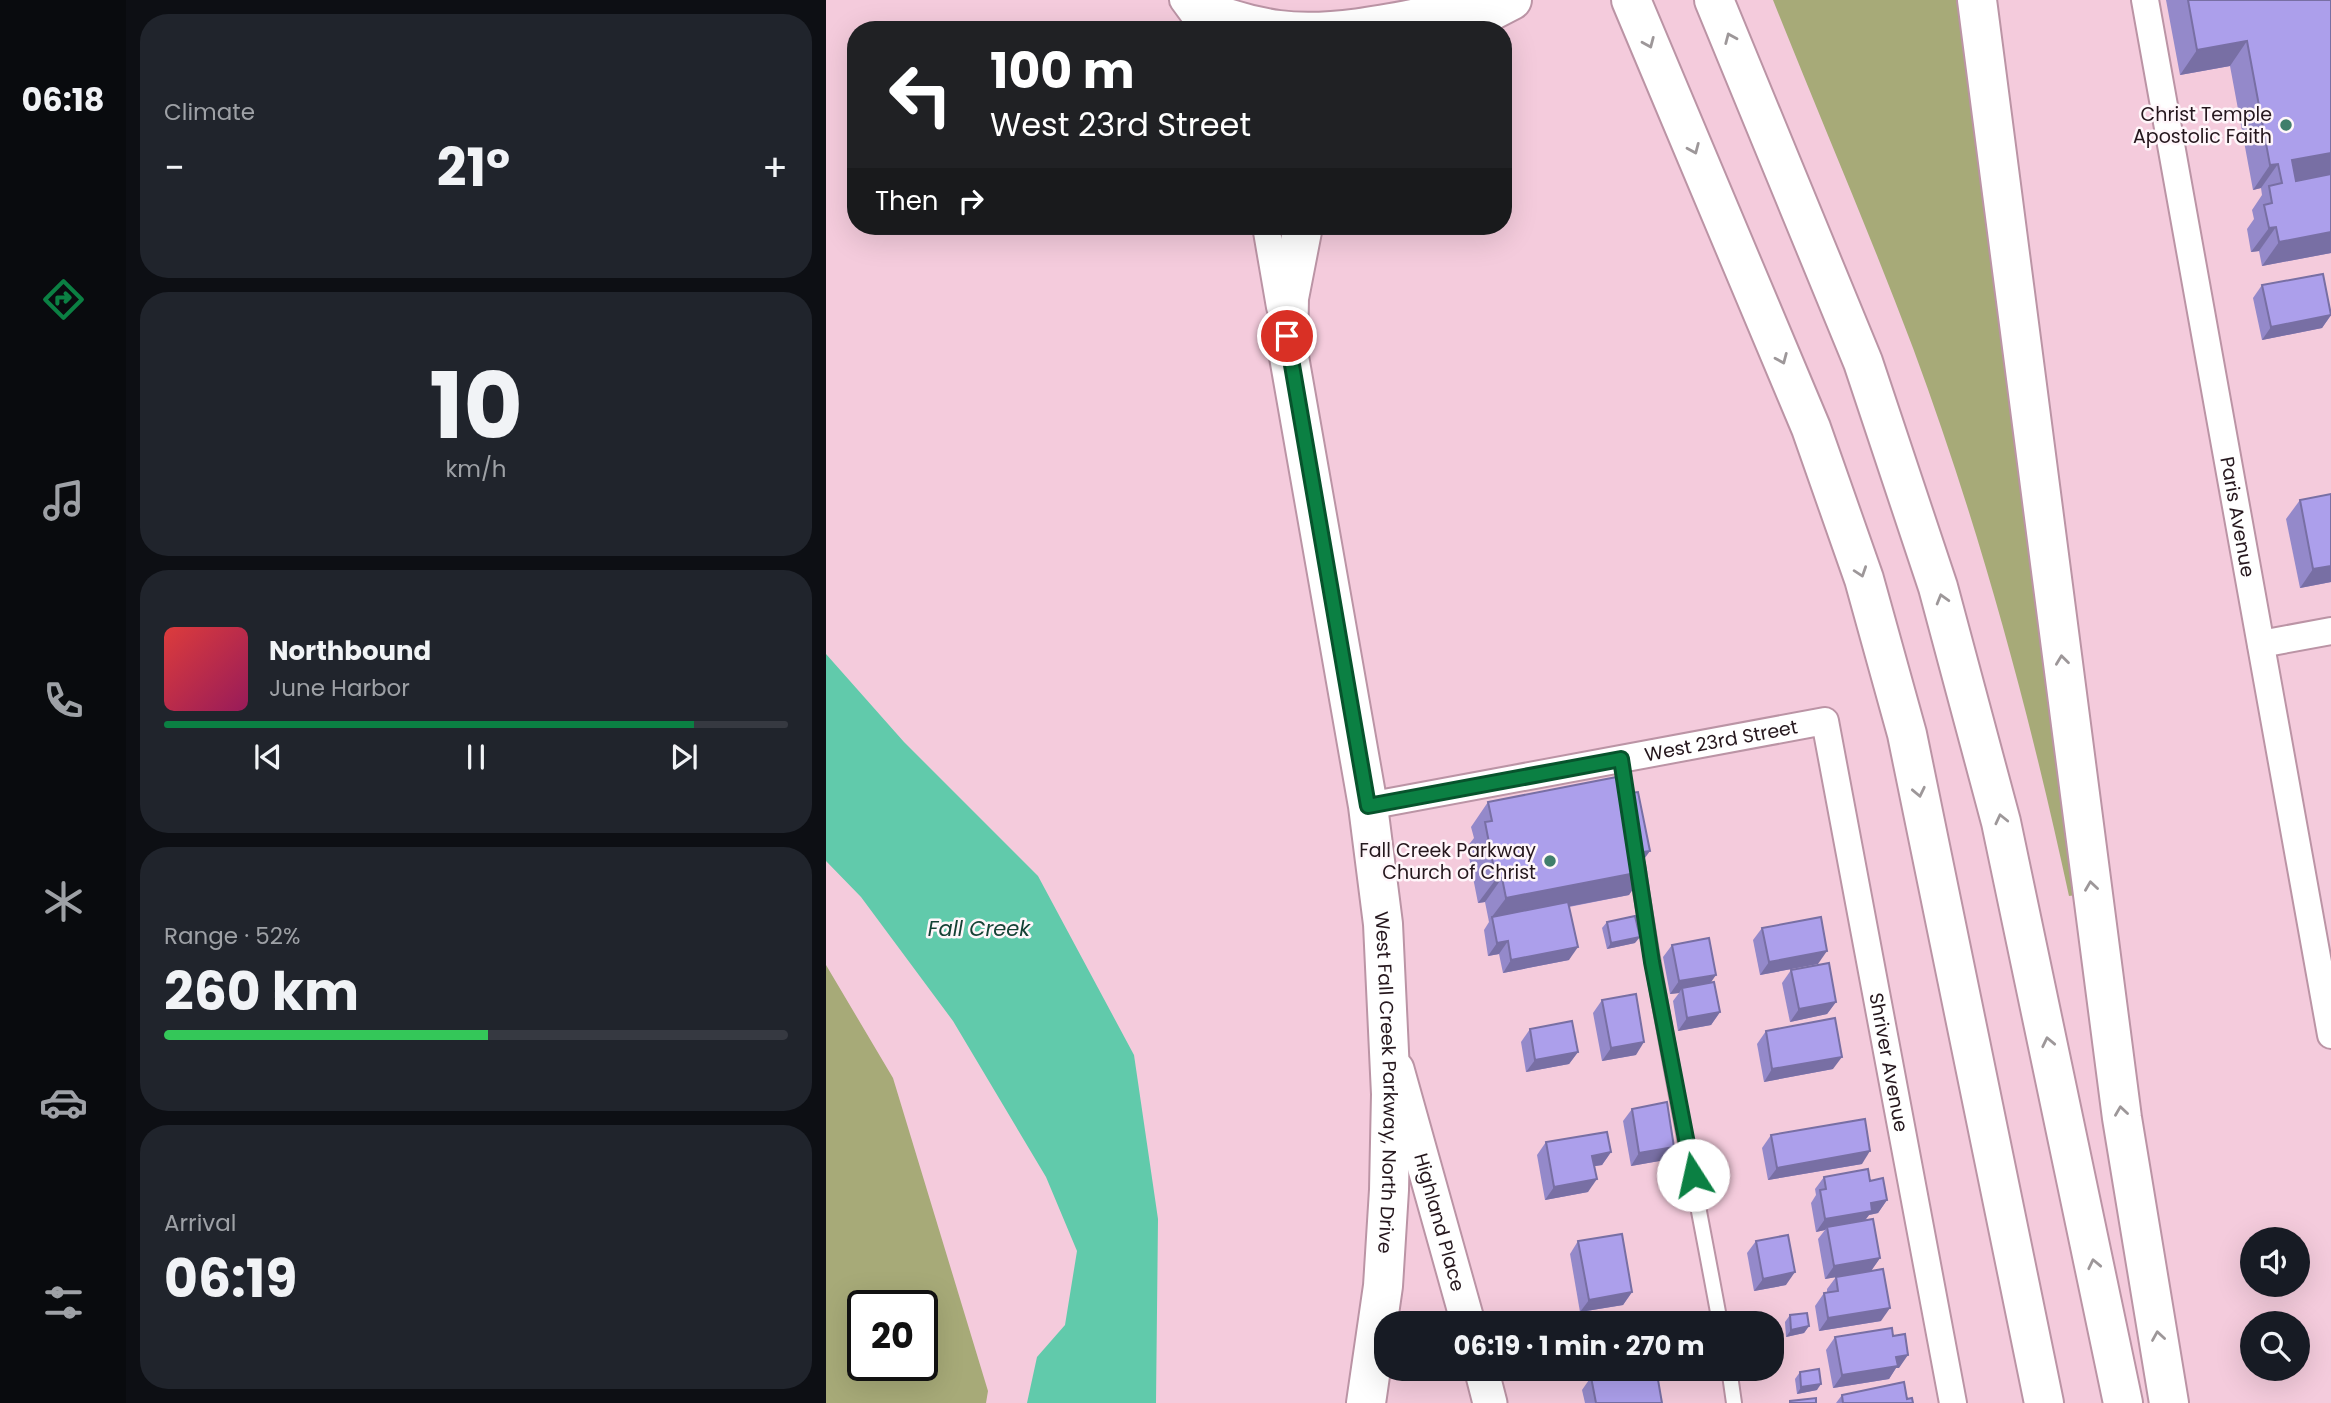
<!DOCTYPE html>
<html lang="en">
<head>
<meta charset="utf-8">
<style>
  body { margin:0; font-family:Poppins,sans-serif; background:#20242c; color:#f1f3f6; height:100vh; display:flex; flex-direction:column; font-size:26px; white-space:nowrap }
  * { box-sizing:border-box; margin:0 }
  p { font-size:23px; color:#9ea1a6 }
  .icon { flex:none; width:38px; height:38px; fill:none; stroke:currentColor; stroke-width:2; stroke-linecap:round; stroke-linejoin:round }
  .map { position:relative; flex:1; overflow:hidden }
  .side { display:flex; flex-direction:column; gap:14px; padding:14px; background:#0d0f14; width:700px }
  .side>* { flex:none }
  .hud { position:absolute; left:21px; top:21px; width:665px; height:214px; border-radius:28px; box-shadow:0 7px 28px #0002; background:#202124; color:#fff; overflow:hidden }
  .controls { position:absolute; left:1414px; top:1227px; display:grid; gap:14px }
  .controls a { display:grid; place-items:center; width:70px; height:70px; border-radius:50%; background:#171b24; box-shadow:0 7px 28px #0002; font-size:35px }
  .speed { position:absolute; left:21px; top:1290px; display:flex; gap:14px; font-size:35px; font-weight:700; text-align:center }
  .speed>* { display:grid; place-content:center; width:91px; height:91px; border-radius:50%; background:#171b24; box-shadow:0 7px 28px #0002; line-height:1 }
  .speed .limit { border:4px solid #111; border-radius:10px; background:#fff; color:#111 }
  .pin { position:absolute; display:grid; place-items:center; width:60px; height:60px; color:#fff; margin:-30px; border:4px solid #fff; border-radius:50%; box-shadow:0 2px 7px #0007 }
  .me { position:absolute; width:77px; margin:-38px; rotate:350deg; stroke-linejoin:round; filter:drop-shadow(0 0 5px #0008) }
  .turn { display:flex; align-items:center; gap:24px; height:147px; padding:0 28px; font-size:32px }
  .turn .icon { width:91px; height:91px; stroke-width:2.5 }
  .turn b { display:block; font-size:49px; line-height:60px }
  .then { display:flex; align-items:center; height:66px; padding:0 28px; background:#0003; gap:14px; font-size:26px }
  .big { font-size:52px; font-weight:700; line-height:1.1 }
  .side .widget { flex:1; display:flex; flex-direction:column; justify-content:center; gap:10px; min-width:0; padding:0 24px; border-radius:28px; background:#20242c }
  .side .dial { align-items:center; gap:0 }
  .dial b { font-size:91px; line-height:1 }
  .song { display:flex; align-items:center; gap:21px }
  .cover { width:84px; height:84px; border-radius:10px; background:linear-gradient(135deg,hsl(0 70% 55%),hsl(330 70% 35%)) }
  .played { height:7px; border-radius:4px; background:linear-gradient(90deg,#0b8043 85%,#363941 85%) }
  .keys { display:flex; justify-content:space-around; direction:ltr }
  .heat { display:flex; justify-content:space-between; align-items:center; font-size:38px; direction:ltr }
  .charge { height:10px; border-radius:5px; background:linear-gradient(90deg,#34c759 52%,#363941 0) }
  .trip { position:absolute; left:548px; top:1311px; width:410px; height:70px; border-radius:28px; background:#171b24; box-shadow:0 7px 28px #0002; font-weight:700; line-height:70px; text-align:center }
  main { display:flex; flex:1; min-height:0 }
  .tabs { display:flex; flex-direction:column; width:126px; justify-content:space-around; align-items:center; background:#090b0e; color:#9ea1a6 }
  .tabs .icon { width:49px; height:49px }
  .tabs .current { color:#0b8043 }
  .tabs b { font-size:32px; color:#f1f3f6 }
  .map>svg:first-child { display:block }
  .green { fill:#a7aa78; fill-rule:evenodd }
  .water { fill:#61caab }
  .lines { fill:none; stroke-linecap:round; stroke-linejoin:round }
  .service-casing { stroke:#bb94a5; stroke-width:18 }
  .minor-casing { stroke:#bb94a5; stroke-width:30 }
  .tertiary-casing { stroke:#bb94a5; stroke-width:37 }
  .secondary-casing { stroke:#bb94a5; stroke-width:42 }
  .motorway-casing { stroke:#bb94a5; stroke-width:42 }
  .service { stroke:#fff; stroke-width:14 }
  .minor { stroke:#fff; stroke-width:26 }
  .tertiary { stroke:#fff; stroke-width:33 }
  .secondary { stroke:#fff; stroke-width:38 }
  .motorway { stroke:#fff; stroke-width:38 }
  .wall { fill:#9489ca }
  .shaded-wall { fill:#786fa4 }
  .building { fill:#ac9feb; stroke:#786fa4; stroke-width:2 }
  .oneway { stroke:#9d9799 }
  .route-casing { stroke:#07532c; stroke-width:18 }
  .route { stroke:#0b8043; stroke-width:12 }
  .poi-dot { fill:#407e6b; stroke:#fff6fa; stroke-width:2.5 }
  .labels { text-anchor:middle; dominant-baseline:central; stroke-width:5; stroke-linejoin:round; paint-order:stroke }
  .poi-label { font-size:19px; fill:#25171d; stroke:#fff6fa; text-anchor:end }
  .street-label { font-size:19px; fill:#25171d; stroke:#fff6fa }
  .water-label { font-size:21px; font-style:italic; fill:#144235; stroke:#fff6fa }
</style>
</head>
<body>
<main>
<nav class="tabs">
<b>06:18</b>
<svg class="icon current" aria-label="directions" viewBox="0 0 24 24"><path d="M12 3l9 9-9 9-9-9zM9 14v-3h6M13 9l2 2-2 2"/></svg>
<svg class="icon" aria-label="music" viewBox="0 0 24 24"><path d="M9 18V5l10-2v13"/><circle cx="6" cy="18" r="3"/><circle cx="16" cy="16" r="3"/></svg>
<svg class="icon" aria-label="phone" viewBox="0 0 24 24"><path d="M5 4h4l2 5-3 2q2 4 5 5l2-3 5 2v4C11 20 4 13 5 4z"/></svg>
<svg class="icon" aria-label="climate" viewBox="0 0 24 24"><path d="M12 3v18M4 7l16 10M4 17L20 7"/></svg>
<svg class="icon" aria-label="car" viewBox="0 0 24 24"><path d="M5 17H2v-5l4-1 3-4h7l3 4 3 1v5h-3M9 17h6M6 11h13"/><circle cx="7" cy="17" r="2"/><circle cx="17" cy="17" r="2"/></svg>
<svg class="icon" aria-label="filters" viewBox="0 0 24 24"><path d="M4 7h16M4 17h16"/><circle cx="9" cy="7" r="2"/><circle cx="15" cy="17" r="2"/></svg>
</nav>
<section class="side">
<div class="widget"><p>Climate</p>
<div class="heat"><a>−</a><b class="big">21°</b><a>+</a></div>
</div>
<div class="widget dial"><b>10</b><p>km/h</p></div>
<div class="widget">
<div class="song"><i class="cover"></i><div><b>Northbound</b><p>June Harbor</p></div></div>
<div class="played"></div>
<div class="keys"><svg class="icon" aria-label="previous" viewBox="0 0 24 24"><path d="M18 5L8 12l10 7zM5 5v14"/></svg><svg class="icon" aria-label="pause" viewBox="0 0 24 24"><path d="M8 5v14M16 5v14"/></svg><svg class="icon" aria-label="next" viewBox="0 0 24 24"><path d="M6 5l10 7-10 7zM19 5v14"/></svg></div>
</div>
<div class="widget"><p>Range · 52%</p><b class="big">260 km</b><div class="charge"></div></div>
<div class="widget"><p>Arrival</p><b class="big">06:19</b></div>
</section>
<div class="map">
<svg width="1505" height="1403" viewBox="0 0 1505 1403">
  <rect width="100%" height="100%" fill="#f4cbdc"/>
  <g class="green">
    <path d="M947,0H1140L1250,895L1243,896C1203,710 1153,526 1087,348C1043,231 993,116 947,0Z"/>
    <path d="M0,965L67,1078L162,1391L160,1403H0ZM37,1306H96V1365H37Z"/>
  </g>
  <polygon class="water" points="0,654 78,742 212,876 308,1055 332,1219 330,1403 201,1403 211,1357 239,1325 251,1251 220,1177 127,1021 35,897 0,861"/>
  <g class="lines">
    <defs>
      <g id="service">
        <path d="M811,864C834,1018 866,1170 894,1323"/>
        <polyline points="903,1368 908,1403"/>
      </g>
      <g id="minor">
        <polyline points="357,0 379,30"/>
        <path d="M371,0C398,12 424,20 453,24C514,32 591,11 652,0"/>
        <path id="s1" d="M1319,0L1505,1035"/>
        <polyline points="440,226 454,307"/>
        <polyline points="1435,644 1505,631"/>
        <path id="s2" d="M542,806L999,721L1127,1403"/>
      </g>
      <g id="tertiary">
        <path id="s3" d="M571,1069L642,1323"/>
        <polyline points="655,1368 664,1403"/>
      </g>
      <g id="secondary">
        <polyline points="628,30 686,0"/>
        <path id="s4" d="M477,226L463,298L462,351L542,806L557,924L565,1094L563,1190L557,1286L540,1403"/>
      </g>
      <g id="motorway">
        <polyline points="805,0 985,428 1038,579 1081,734 1218,1403"/>
        <polyline points="888,0 1037,362 1112,587 1175,822 1297,1403"/>
        <polyline points="1151,0 1296,1118 1343,1403"/>
      </g>
    </defs>
    <use href="#service" class="service-casing"/>
    <use href="#minor" class="minor-casing"/>
    <use href="#tertiary" class="tertiary-casing"/>
    <use href="#secondary" class="secondary-casing"/>
    <use href="#motorway" class="motorway-casing"/>
    <use href="#service" class="service"/>
    <use href="#minor" class="minor"/>
    <use href="#tertiary" class="tertiary"/>
    <use href="#secondary" class="secondary"/>
    <use href="#motorway" class="motorway"/>
  </g>
  <g class="wall">
    <polygon points="1340,0 1505,0 1505,253 1436,266 1433,251 1425,252 1421,229 1428,219 1426,210 1436,195 1435,188 1427,190 1404,66 1354,75"/>
    <polygon points="1436,285 1505,315 1496,328 1436,340 1427,298"/>
    <polygon points="1505,494 1505,582 1474,588 1460,519 1474,500"/>
    <polygon points="662,802 818,859 803,895 743,907 743,960 677,973 673,954 662,956 658,930 663,922 659,902 652,903 641,847 648,838 645,827"/>
    <polygon points="781,922 809,943 781,949 776,928"/>
    <polygon points="936,928 992,964 934,975 927,940"/>
    <polygon points="846,945 884,983 894,1012 885,1025 852,1031 847,1001 853,993 844,994 837,957"/>
    <polygon points="965,970 1010,1002 1001,1014 964,1022 956,983"/>
    <polygon points="776,1000 810,1055 776,1061 767,1013"/>
    <polygon points="704,1029 752,1052 743,1064 700,1072 695,1042"/>
    <polygon points="940,1031 1007,1069 938,1082 931,1044"/>
    <polygon points="806,1109 848,1147 839,1160 805,1166 797,1121"/>
    <polygon points="945,1135 1036,1164 942,1180 936,1148"/>
    <polygon points="720,1142 785,1152 776,1165 768,1166 762,1192 719,1200 711,1155"/>
    <polygon points="998,1177 1044,1181 1061,1200 1052,1213 1043,1215 1039,1220 1054,1258 1045,1271 1055,1321 993,1331 989,1306 998,1293 1001,1293 1001,1289 1010,1277 999,1279 992,1239 999,1230 990,1232 985,1203 990,1195 989,1189"/>
    <polygon points="752,1241 806,1292 797,1305 754,1312 744,1254"/>
    <polygon points="930,1241 960,1285 928,1291 921,1253"/>
    <polygon points="964,1315 983,1326 978,1333 960,1337 959,1322"/>
    <polygon points="1009,1337 1073,1368 1070,1368 1063,1379 1007,1388 1000,1350"/>
    <polygon points="974,1372 991,1390 971,1394 969,1379"/>
    <polygon points="765,1377 836,1403 759,1403 756,1390"/>
    <polygon points="1016,1395 1081,1399 1087,1403 1010,1403"/>
  </g>
  <g class="shaded-wall">
    <polygon points="1421,41 1404,66 1354,75 1371,50"/>
    <polygon points="1505,153 1505,174 1456,184 1466,160"/>
    <polygon points="1452,164 1435,188 1427,190 1444,165"/>
    <polygon points="1450,227 1433,251 1425,252 1443,228"/>
    <polygon points="1505,232 1505,253 1436,266 1453,242"/>
    <polygon points="1505,315 1496,328 1436,340 1445,327"/>
    <polygon points="1505,566 1505,582 1474,588 1487,569"/>
    <polygon points="824,851 808,873 820,871 803,895 667,921 666,917 662,922 680,898 816,852"/>
    <polygon points="676,878 659,902 652,903 670,879"/>
    <polygon points="814,937 809,943 781,949 785,943"/>
    <polygon points="682,941 673,954 662,956 671,943"/>
    <polygon points="752,947 743,960 677,973 685,960"/>
    <polygon points="1001,951 992,964 934,975 943,962"/>
    <polygon points="890,975 881,988 856,988 853,993 844,994 853,981"/>
    <polygon points="1010,1002 1001,1014 964,1022 973,1009"/>
    <polygon points="894,1012 885,1025 852,1031 861,1018"/>
    <polygon points="818,1042 810,1055 776,1061 785,1048"/>
    <polygon points="752,1052 743,1064 700,1072 709,1060"/>
    <polygon points="1016,1057 1007,1069 938,1082 946,1069"/>
    <polygon points="848,1147 839,1160 805,1166 813,1153"/>
    <polygon points="1044,1151 1036,1164 942,1180 951,1168"/>
    <polygon points="785,1152 776,1165 757,1168 766,1156"/>
    <polygon points="771,1179 762,1192 719,1200 728,1187"/>
    <polygon points="1061,1200 1052,1213 1043,1215 1037,1223 1001,1227 999,1230 990,1232 999,1219 1045,1203"/>
    <polygon points="1054,1258 1045,1271 999,1279 1008,1266"/>
    <polygon points="969,1272 960,1285 928,1291 937,1279"/>
    <polygon points="806,1292 797,1305 754,1312 763,1300"/>
    <polygon points="1064,1308 1055,1321 993,1331 1002,1318"/>
    <polygon points="983,1326 978,1333 960,1337 965,1330"/>
    <polygon points="1082,1355 1073,1368 1070,1368 1063,1379 1007,1388 1016,1375 1070,1357"/>
    <polygon points="995,1384 991,1390 971,1394 975,1387"/>
  </g>
  <g class="building">
    <polygon points="1362,0 1505,0 1505,153 1466,160 1470,181 1505,174 1505,232 1453,242 1450,227 1443,228 1438,205 1446,203 1443,186 1456,183 1452,164 1444,165 1421,41 1371,50"/>
    <polygon points="1497,274 1505,315 1445,327 1436,285"/>
    <polygon points="1505,494 1505,566 1487,569 1474,500"/>
    <polygon points="801,775 804,793 812,792 824,851 816,852 820,871 680,898 676,878 670,879 659,822 666,821 662,802"/>
    <polygon points="742,902 752,947 685,960 682,941 671,943 666,917"/>
    <polygon points="809,916 814,937 785,943 781,922"/>
    <polygon points="995,917 1001,951 943,962 936,928"/>
    <polygon points="883,938 890,975 853,981 846,945"/>
    <polygon points="1003,963 1010,1002 973,1009 965,970"/>
    <polygon points="888,982 894,1012 861,1018 856,988"/>
    <polygon points="810,994 818,1042 785,1048 776,1000"/>
    <polygon points="1009,1018 1016,1057 946,1069 940,1031"/>
    <polygon points="746,1021 752,1052 709,1060 704,1029"/>
    <polygon points="841,1102 848,1147 813,1153 806,1109"/>
    <polygon points="1039,1119 1044,1151 951,1168 945,1135"/>
    <polygon points="781,1132 785,1152 766,1156 771,1179 728,1187 720,1142"/>
    <polygon points="1042,1169 1044,1181 1057,1178 1061,1200 1045,1203 1046,1211 999,1219 994,1190 1000,1189 998,1177"/>
    <polygon points="1047,1219 1054,1258 1008,1266 1001,1227"/>
    <polygon points="796,1234 806,1292 763,1300 752,1241"/>
    <polygon points="962,1235 969,1272 937,1279 930,1241"/>
    <polygon points="1057,1269 1064,1308 1002,1318 998,1293 1012,1291 1010,1277"/>
    <polygon points="981,1313 983,1326 965,1330 964,1315"/>
    <polygon points="1066,1328 1067,1336 1079,1334 1082,1355 1070,1357 1072,1366 1016,1375 1009,1337"/>
    <polygon points="812,1368 830,1368 836,1403 770,1403 765,1377"/>
    <polygon points="993,1369 995,1384 975,1387 974,1372"/>
    <polygon points="1078,1382 1081,1399 1086,1398 1087,1403 1017,1403 1016,1395"/>
    <polygon points="990,1398 990,1403 964,1403 964,1401"/>
  </g>
  <defs><path id="oneway-chevron" d="M-2-3.5L2.5 0L-2 3.5" fill="none" stroke-width="1.6" stroke-linecap="round" stroke-linejoin="round" transform="scale(1.75)"/></defs>
  <g class="oneway">
    <use href="#oneway-chevron" transform="translate(904 38) rotate(-113)"/>
    <use href="#oneway-chevron" transform="translate(823 43) rotate(67)"/>
    <use href="#oneway-chevron" transform="translate(868 149) rotate(67)"/>
    <use href="#oneway-chevron" transform="translate(956 359) rotate(67)"/>
    <use href="#oneway-chevron" transform="translate(1035 572) rotate(71)"/>
    <use href="#oneway-chevron" transform="translate(1116 599) rotate(-106)"/>
    <use href="#oneway-chevron" transform="translate(1236 660) rotate(-97)"/>
    <use href="#oneway-chevron" transform="translate(1093 792) rotate(78)"/>
    <use href="#oneway-chevron" transform="translate(1175 819) rotate(-103)"/>
    <use href="#oneway-chevron" transform="translate(1265 886) rotate(-98)"/>
    <use href="#oneway-chevron" transform="translate(1222 1042) rotate(-102)"/>
    <use href="#oneway-chevron" transform="translate(1295 1111) rotate(-98)"/>
    <use href="#oneway-chevron" transform="translate(1268 1264) rotate(-102)"/>
    <use href="#oneway-chevron" transform="translate(1332 1336) rotate(-99)"/>
  </g>
  <g class="lines">
    <defs>
      <polyline id="route" points="461,336 542,806 795,759 826,962 867,1175"/>
    </defs>
    <use href="#route" class="route-casing"/>
    <use href="#route" class="route"/>
  </g>
  <g class="poi-dot">
    <circle cx="1460" cy="125" r="7"/>
    <circle cx="724" cy="861" r="7"/>
  </g>
  <g class="labels">
    <g class="poi-label">
      <text x="1446" y="114">Christ Temple<tspan x="1446" dy="22">Apostolic Faith</tspan></text>
      <text x="710" y="850">Fall Creek Parkway<tspan x="710" dy="22">Church of Christ</tspan></text>
    </g>
    <g class="street-label">
      <text stroke="none"><textPath href="#s1" startOffset="525">Paris Avenue</textPath></text>
      <text stroke="none"><textPath href="#s2" startOffset="359">West 23rd Street</textPath></text>
      <text stroke="none"><textPath href="#s2" startOffset="812">Shriver Avenue</textPath></text>
      <text stroke="none"><textPath href="#s4" startOffset="866">West Fall Creek Parkway, North Drive</textPath></text>
      <text stroke="none"><textPath href="#s3" startOffset="159">Highland Place</textPath></text>
    </g>
    <g class="water-label">
      <text x="153" y="928">Fall Creek</text>
    </g>
  </g>
</svg>
<div class="controls">
<a><svg class="icon" aria-label="sound" viewBox="0 0 24 24"><path d="M4 9h4l5-4v14l-5-4H4zM17 9q2 3 0 6"/></svg></a>
<a><svg class="icon" aria-label="search" viewBox="0 0 24 24"><circle cx="10" cy="10" r="6"/><path d="M15 15l6 6"/></svg></a>
</div>
<div class="speed"><div class="limit">20</div></div>
<div class="pin" style="left:461px;top:336px;background:#d93025"><svg class="icon" aria-label="arrive" viewBox="0 0 24 24"><path d="M6 21V4h12l-3 4 3 4H6"/></svg></div>
<svg class="me" style="left:867px;top:1175px" viewBox="-20 -20 40 40"><circle r="19" fill="#fff"/><path d="M0-13L10 11 0 6-10 11z" fill="#0b8043"/></svg>
<div class="trip">06:19 · 1 min · 270 m</div>
<div class="hud">
<div class="turn"><svg class="icon" aria-label="left" viewBox="0 0 24 24"><path d="M17 20v-9H6M10 6l-5 5 5 5"/></svg><div><b>100 m</b>West 23rd Street</div></div>
<div class="then">Then<svg class="icon" aria-label="right" viewBox="0 0 24 24"><path d="M7 20v-9h11M14 6l5 5-5 5"/></svg></div>
</div>
</div>
</main>
</body>
</html>
